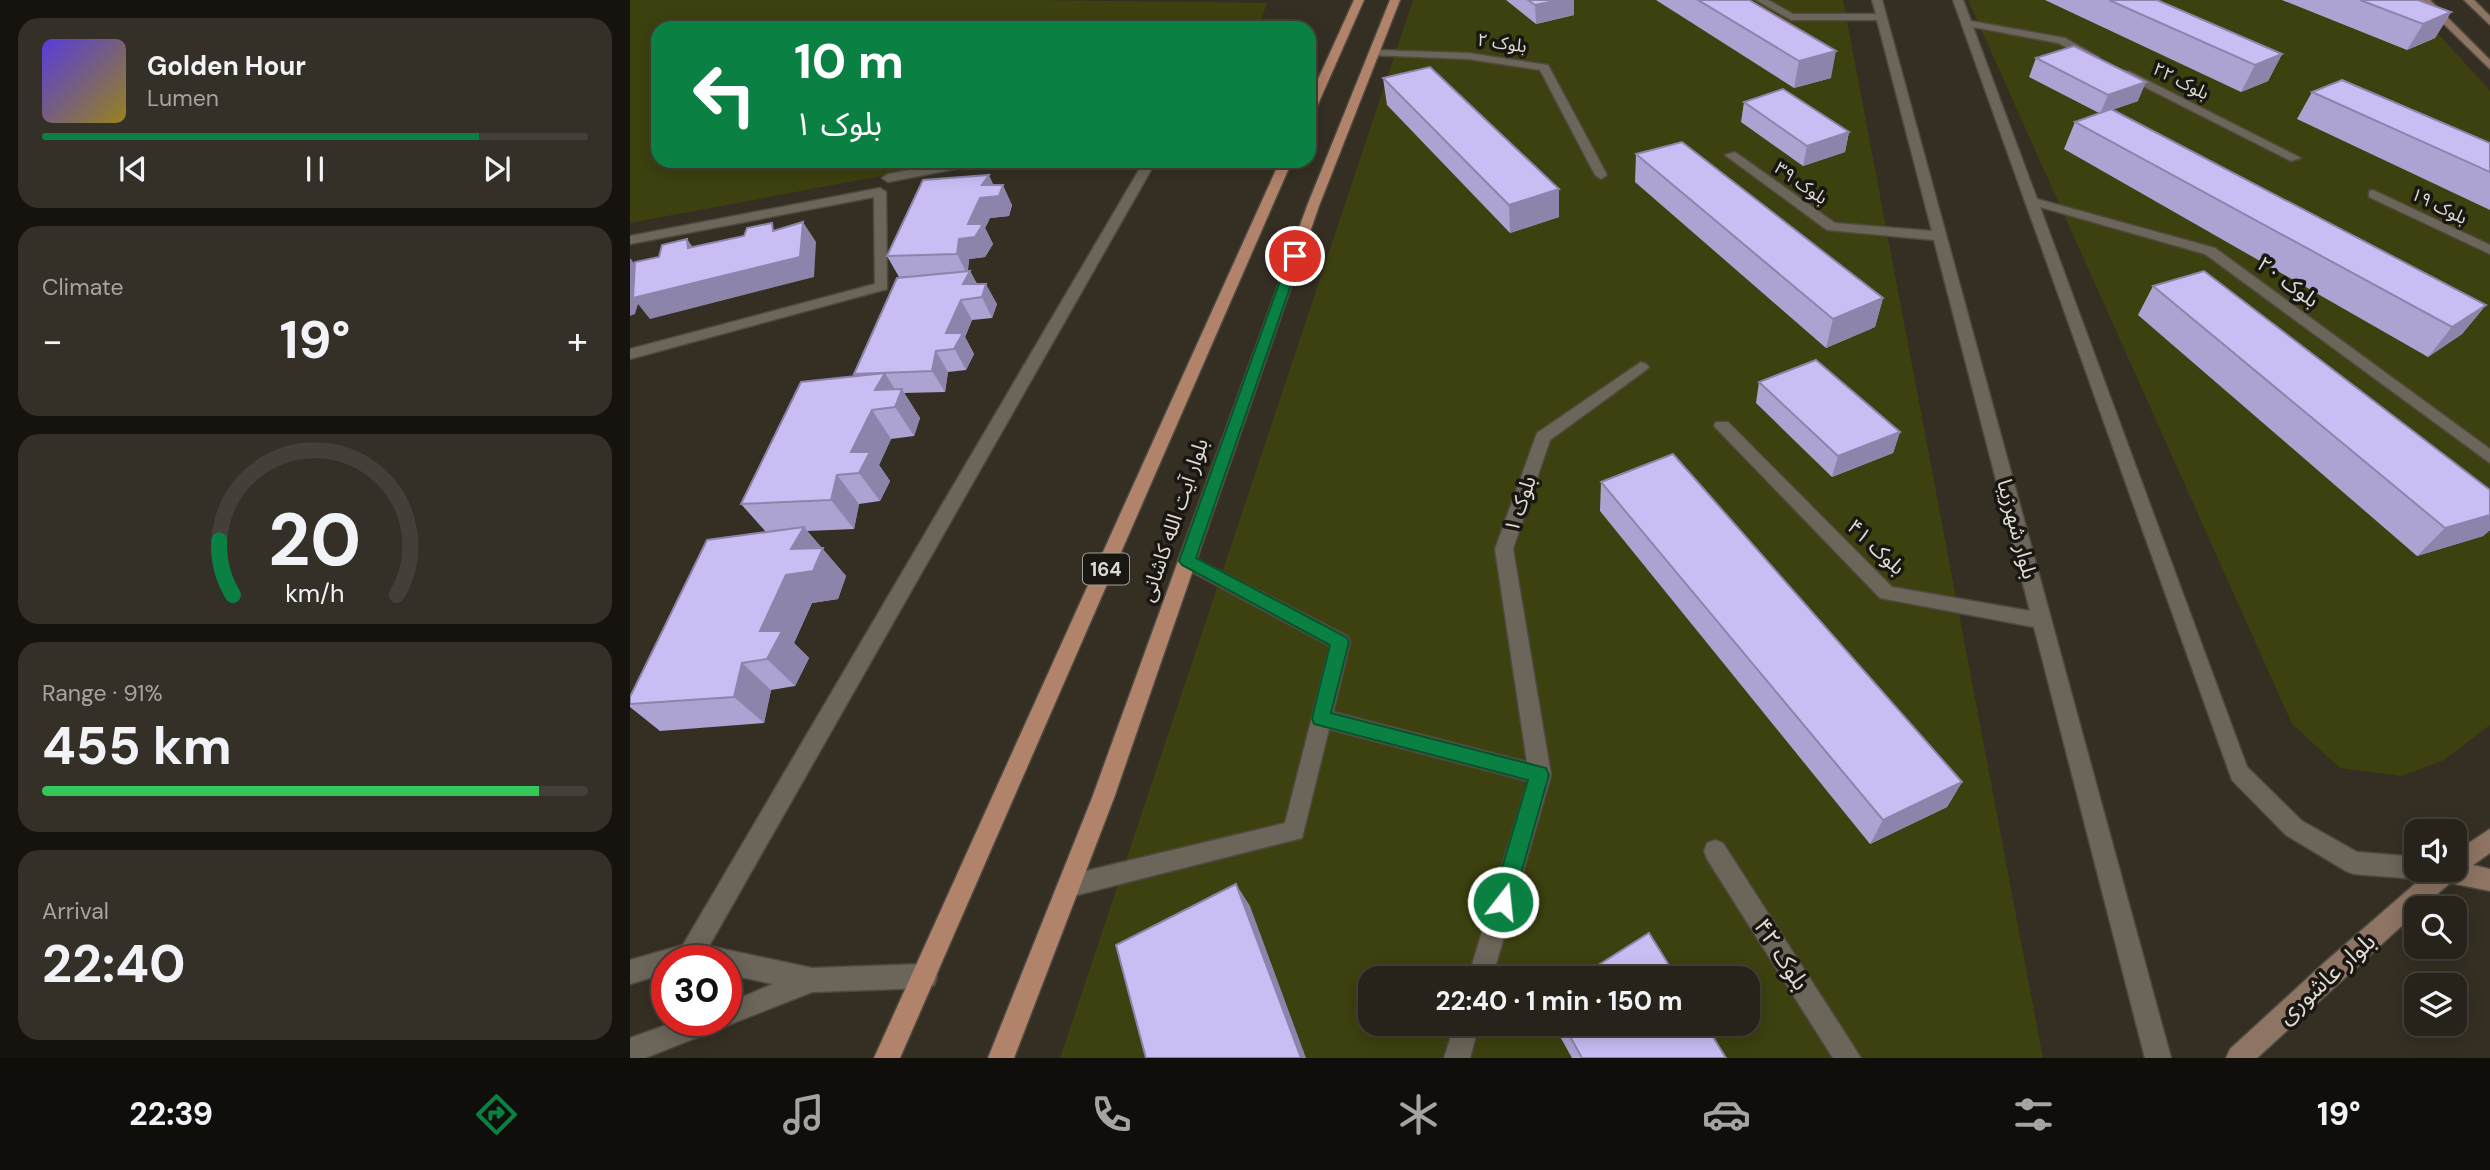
<!DOCTYPE html>
<html lang="en">
<head>
<meta charset="utf-8">
<style>
  body { margin:0; font-family:"DM Sans","Noto Sans Arabic",sans-serif; background:#342f27; color:#f1f3f6; height:100vh; display:flex; flex-direction:column; font-size:26px; white-space:nowrap }
  * { box-sizing:border-box; margin:0 }
  p { font-size:23px; color:#a5a4a2 }
  .icon { flex:none; width:38px; height:38px; fill:none; stroke:currentColor; stroke-width:2; stroke-linecap:round; stroke-linejoin:round }
  .map { position:relative; flex:1; overflow:hidden }
  .details { display:flex; flex-direction:column; gap:18px; padding:18px; background:#16130e; width:630px }
  .details>* { flex:none }
  .banner { position:absolute; left:21px; top:21px; width:665px; height:147px; border-radius:21px; box-shadow:0 4px 18px #0003,0 0 0 2px #444039; background:#0b8043; color:#fff; overflow:hidden }
  .buttons { position:absolute; left:1774px; top:819px; display:grid; gap:14px }
  .buttons a { display:grid; place-items:center; width:63px; height:63px; border-radius:14px; background:#28231a; box-shadow:0 4px 18px #0003,0 0 0 2px #444039; font-size:35px }
  .speed { position:absolute; left:21px; top:945px; display:flex; gap:14px; font-size:35px; font-weight:700; text-align:center }
  .speed>* { display:grid; place-content:center; width:91px; height:91px; border-radius:50%; background:#28231a; box-shadow:0 4px 18px #0003,0 0 0 2px #444039; line-height:1 }
  .speed .limit { border:10px solid #d22; background:#fff; color:#111 }
  .pin { position:absolute; display:grid; place-items:center; width:60px; height:60px; color:#fff; margin:-30px; border:4px solid #fff; border-radius:50%; box-shadow:0 2px 7px #0007 }
  .me { position:absolute; width:77px; margin:-38px; rotate:16deg; stroke-linejoin:round; filter:drop-shadow(0 0 5px #0008) }
  .turn { display:flex; align-items:center; gap:24px; height:147px; padding:0 28px; font-size:32px }
  .turn .icon { width:91px; height:91px; stroke-width:2.5 }
  .turn b { display:block; font-size:49px; line-height:60px }
  .big { font-size:52px; font-weight:700; line-height:1.1 }
  .details .tile { flex:1; display:flex; flex-direction:column; justify-content:center; gap:10px; min-width:0; padding:0 24px; border-radius:21px; background:#342f27 }
  .details .dial { align-items:center; gap:0 }
  .dial svg { height:182px; overflow:visible; fill:none; stroke:#444039; stroke-width:7; stroke-linecap:round; text-anchor:middle }
  .dial text { fill:#f1f3f6; stroke:none }
  .song { display:flex; align-items:center; gap:21px }
  .cover { width:84px; height:84px; border-radius:10px; background:linear-gradient(135deg,hsl(250 70% 55%),hsl(50 70% 35%)) }
  .played { height:7px; border-radius:4px; background:linear-gradient(90deg,#0b8043 80%,#444039 80%) }
  .keys { display:flex; justify-content:space-around; direction:ltr }
  .heat { display:flex; justify-content:space-between; align-items:center; font-size:38px; direction:ltr }
  .charge { height:10px; border-radius:5px; background:linear-gradient(90deg,#34c759 91%,#444039 0) }
  .trip { position:absolute; left:728px; top:966px; width:402px; height:70px; border-radius:21px; background:#28231a; box-shadow:0 4px 18px #0003,0 0 0 2px #444039; font-weight:700; line-height:70px; text-align:center }
  .menu { display:flex; height:112px; justify-content:space-around; align-items:center; background:#100e0a; color:#a5a4a2 }
  .menu .icon { width:49px; height:49px }
  .menu .active { color:#0b8043 }
  .menu b { font-size:32px; color:#f1f3f6 }
  main { display:flex; flex:1; min-height:0 }
  .map>svg:first-child { display:block }
  .green { fill:#3d410f; fill-rule:evenodd }
  .lines { fill:none; stroke-linecap:round; stroke-linejoin:round }
  .street-casing { stroke:#4e4a40; stroke-width:3 }
  .secondary-casing { stroke:#4e4a40; stroke-width:3 }
  .primary-casing { stroke:#4e4a40; stroke-width:3 }
  .street { fill:#6c6559; fill-rule:evenodd }
  .secondary { fill:#8e7462; fill-rule:evenodd }
  .primary { fill:#b0836a; fill-rule:evenodd }
  .wall { fill:#ada3d2 }
  .shaded-wall { fill:#8d84ab }
  .building { fill:#c9bdf4; stroke:#8d84ab; stroke-width:2 }
  .route { fill:#0b8043; stroke:#07532c; stroke-width:2 }
  .labels { text-anchor:middle; dominant-baseline:central; stroke-width:7; stroke-linejoin:round; paint-order:stroke }
  .far-street-label { font-size:18px; fill:#dddad3; stroke:#1a1712 }
  .shield { fill:#1a1712; stroke:#a2a099; stroke-width:2 }
  .shield-label { font-size:19px; font-weight:bold; fill:#dddad3 }
  .street-label { font-size:21px; fill:#dddad3; stroke:#1a1712 }
  .near-street-label { font-size:24px; fill:#dddad3; stroke:#1a1712 }
</style>
</head>
<body>
<main>
<section class="details">
<div class="tile">
<div class="song"><i class="cover"></i><div><b>Golden Hour</b><p>Lumen</p></div></div>
<div class="played"></div>
<div class="keys"><svg class="icon" aria-label="previous" viewBox="0 0 24 24"><path d="M18 5L8 12l10 7zM5 5v14"/></svg><svg class="icon" aria-label="pause" viewBox="0 0 24 24"><path d="M8 5v14M16 5v14"/></svg><svg class="icon" aria-label="next" viewBox="0 0 24 24"><path d="M6 5l10 7-10 7zM19 5v14"/></svg></div>
</div>
<div class="tile"><p>Climate</p>
<div class="heat"><a>−</a><b class="big">19°</b><a>+</a></div>
</div>
<div class="tile dial"><svg viewBox="0 0 100 80">
<path d="M14 69A42 42 0 1 1 86 69"/>
<path d="M14 69A42 42 0 0 1 8 45" stroke="#0b8043"/>
<text x="50" y="56" font-size="32" font-weight="700">20</text>
<text x="50" y="72" font-size="11">km/h</text>
</svg></div>
<div class="tile"><p>Range · 91%</p><b class="big">455 km</b><div class="charge"></div></div>
<div class="tile"><p>Arrival</p><b class="big">22:40</b></div>
</section>
<div class="map">
<svg width="1860" height="1058" viewBox="0 0 1860 1058">
  <rect width="100%" height="100%" fill="#352f23"/>
  <g class="green">
    <polygon points="0,0 405,0 637,3 628,28 28,28 28,161 331,161 0,223"/>
    <path d="M783,0H1213L1413,1058H430ZM740,978H1118V1024H740Z"/>
    <polygon points="1338,0 1778,0 1860,91 1860,725 1814,760 1771,776 1710,768 1662,724"/>
  </g>
  <g class="lines">
    <defs>
      <g id="street">
        <polygon points="1126,0 1138,0 1163,14 1246,14 1242,0 1252,0 1541,1058 1515,1058 1404,627 1250,598 1084,426 1086,422 1098,422 1262,587 1400,611 1304,240 1197,230 1095,155 1105,152 1205,223 1302,231 1247,20 1161,20"/>
        <polygon points="1323,0 1333,0 1341,21 1435,38 1469,57 1460,59 1428,43 1343,27 1407,199 1585,248 1860,449 1860,463 1575,254 1410,207 1617,767 1672,821 1727,852 1787,857 1787,870 1797,870 1795,876 1787,879 1724,874 1716,871 1656,835 1602,780"/>
        <polygon points="744,50 838,53 918,65 977,175 971,179 965,175 910,70 838,59 740,55 739,53"/>
        <polygon points="1491,71 1499,71 1671,158 1661,161 1491,75"/>
        <polygon points="326,161 351,161 345,165 258,182 252,178 258,174"/>
        <polygon points="515,166 521,170 79,946 182,968 295,964 304,967 307,976 304,985 295,988 182,992 15,1058 0,1058 0,1038 50,1020 96,1020 96,1004 143,984 96,974 96,961 37,961 37,973 0,984 0,960 53,945 509,170"/>
        <polygon points="250,188 256,192 257,289 0,359 0,349 245,284 244,197 0,244 0,236"/>
        <polygon points="1743,190 1860,245 1860,254 1739,197 1739,191"/>
        <polygon points="1011,362 1016,364 1019,367 1016,370 920,440 883,549 921,775 862,978 838,978 898,781 699,729 672,838 439,897 431,894 428,886 431,878 439,875 655,823 700,646 551,566 548,561 551,556 557,554 717,636 720,642 703,712 897,762 865,549 907,433"/>
        <polygon points="1085,840 1093,843 1231,1058 1203,1058 1077,859 1074,851 1077,843"/>
        <polygon points="825,1024 849,1024 840,1058 814,1058"/>
      </g>
      <g id="secondary">
        <polygon points="1789,0 1800,0 1860,60 1860,69"/>
        <polygon points="1834,0 1844,0 1860,16 1860,25"/>
        <polygon points="1860,829 1860,853 1843,865 1860,869 1860,891 1820,883 1791,908 1787,908 1787,912 1627,1058 1596,1058 1600,1049 1695,962 1801,870 1825,870 1825,852"/>
      </g>
      <g id="primary">
        <polygon points="724,0 734,0 685,111 679,114 679,99"/>
        <polygon points="760,0 770,0 689,206 484,798 384,1058 358,1058 462,798 677,206"/>
        <polygon points="650,161 662,161 270,1058 244,1058"/>
      </g>
    </defs>
    <use href="#street" class="street-casing"/>
    <use href="#secondary" class="secondary-casing"/>
    <use href="#primary" class="primary-casing"/>
    <use href="#street" class="street"/>
    <use href="#secondary" class="secondary"/>
    <use href="#primary" class="primary"/>
  </g>
  <g class="wall">
    <polygon points="876,0 944,0 944,15 906,24"/>
    <polygon points="1026,0 1119,0 1201,78 1164,88"/>
    <polygon points="1415,0 1527,0 1652,54 1638,81 1611,92"/>
    <polygon points="1652,0 1788,0 1821,12 1805,38 1777,50"/>
    <polygon points="1406,58 1508,101 1482,110 1856,305 1832,334 1798,357 1434,149 1445,122 1469,113 1399,77"/>
    <polygon points="753,78 929,217 880,233 757,105"/>
    <polygon points="1682,92 1860,143 1860,210 1667,119"/>
    <polygon points="1114,102 1219,132 1215,152 1173,166 1111,122"/>
    <polygon points="1006,154 1253,298 1245,327 1196,348 1005,182"/>
    <polygon points="364,185 382,205 379,216 360,218 355,228 363,244 355,257 339,259 338,271 340,271 347,284 367,304 362,318 342,320 335,337 344,354 336,370 318,372 315,392 274,393 290,418 284,436 261,439 249,465 260,481 250,501 229,504 224,529 177,531 216,576 208,599 182,603 164,643 179,658 165,686 141,690 134,723 30,731 0,707 0,697 136,532 111,504 225,377 224,374 284,276 269,277 257,256"/>
    <polygon points="1523,286 1860,490 1860,530 1853,536 1787,556 1508,315"/>
    <polygon points="1129,382 1270,432 1263,453 1202,477 1126,403"/>
    <polygon points="971,482 1332,782 1317,807 1240,844 970,511"/>
    <polygon points="923,1024 1075,1024 1096,1058 942,1058"/>
  </g>
  <g class="shaded-wall">
    <polygon points="929,0 944,0 944,15 906,24 905,5"/>
    <polygon points="1821,12 1805,38 1777,50 1793,24"/>
    <polygon points="1206,51 1201,78 1164,88 1169,61"/>
    <polygon points="1652,54 1638,81 1611,92 1625,65"/>
    <polygon points="1516,82 1508,101 1470,114 1478,95"/>
    <polygon points="1219,132 1215,152 1173,166 1177,146"/>
    <polygon points="359,175 368,195 373,185 382,205 379,216 360,218 355,228 363,244 355,257 339,259 337,274 327,254 329,239 338,224 350,198 352,185"/>
    <polygon points="929,189 929,217 880,233 879,205"/>
    <polygon points="173,222 186,242 184,277 20,319 8,304 5,314 0,316 0,258 14,276"/>
    <polygon points="57,239 72,260 58,248"/>
    <polygon points="340,271 351,291 333,284"/>
    <polygon points="356,284 367,304 362,318 352,297"/>
    <polygon points="1253,298 1245,327 1196,348 1203,319"/>
    <polygon points="331,300 342,320 335,337 344,354 336,370 316,333"/>
    <polygon points="1856,305 1832,334 1798,357 1822,327"/>
    <polygon points="306,351 318,372 315,392 302,371"/>
    <polygon points="255,373 269,396 272,389 290,418 284,436 265,407 245,390"/>
    <polygon points="242,410 261,439 249,465 260,481 250,501 229,473 221,452"/>
    <polygon points="1270,432 1263,453 1202,477 1208,456"/>
    <polygon points="207,475 229,504 224,529 201,500"/>
    <polygon points="1860,515 1860,530 1853,536 1787,556 1815,528"/>
    <polygon points="174,527 216,576 208,599 182,603 164,643 179,658 165,686 137,659 130,631 161,549"/>
    <polygon points="112,663 141,690 134,723 104,697"/>
    <polygon points="1332,782 1317,807 1240,844 1253,820"/>
    <polygon points="606,884 620,906 676,1058 671,1058"/>
  </g>
  <g class="building">
    <polygon points="898,0 929,0 905,5"/>
    <polygon points="1068,0 1119,0 1206,51 1169,61"/>
    <polygon points="1479,0 1527,0 1652,54 1625,65"/>
    <polygon points="1730,0 1788,0 1821,12 1793,24"/>
    <polygon points="1444,46 1516,82 1478,95 1406,58"/>
    <polygon points="800,67 929,189 879,205 753,78"/>
    <polygon points="1712,80 1860,143 1860,172 1682,92"/>
    <polygon points="1153,89 1219,132 1177,146 1114,102"/>
    <polygon points="1481,109 1856,305 1822,327 1445,122"/>
    <polygon points="1052,142 1253,298 1203,319 1006,154"/>
    <polygon points="359,175 352,185 373,185 369,196 350,198 338,224 353,224 345,237 329,239 327,254 257,256 293,180"/>
    <polygon points="173,222 170,257 3,298 5,262 29,257 32,245 57,239 58,248 114,236 117,228 142,223 143,231"/>
    <polygon points="340,271 333,284 356,284 352,297 331,300 316,333 333,333 324,349 306,351 302,371 224,374 267,278"/>
    <polygon points="1574,271 1860,490 1860,515 1815,528 1523,286"/>
    <polygon points="1186,360 1270,432 1208,456 1129,382"/>
    <polygon points="255,373 245,390 272,389 265,407 242,410 221,452 240,452 229,473 207,475 201,500 111,504 171,382"/>
    <polygon points="1043,454 1332,782 1253,820 971,482"/>
    <polygon points="174,527 161,549 193,548 183,571 156,575 130,631 152,631 137,659 112,663 104,697 0,704 0,697 77,540"/>
    <polygon points="606,884 671,1058 516,1058 486,945"/>
    <polygon points="1019,933 1047,978 948,978"/>
    <polygon points="933,1024 1075,1024 1096,1058 952,1058"/>
  </g>
  <polygon class="route" points="665,253 671,256 566,558 716,637 719,642 701,713 916,768 919,775 883,902 880,909 873,912 865,909 862,902 898,780 684,724 682,718 700,645 552,565 549,561 659,256"/>
  <g class="labels">
    <g class="far-street-label">
      <text transform="translate(872 43) rotate(8)">بلوک ۲</text>
      <text transform="translate(1551 81) rotate(27)">بلوک ۲۲</text>
      <text transform="translate(1171 183) rotate(35)">بلوک ۳۹</text>
      <text transform="translate(1809 206) rotate(26)">بلوک ۱۹</text>
    </g>
    <rect class="shield" x="453" y="553.5" width="46" height="31" rx="5"/>
    <g class="shield-label">
      <text x="476" y="569">164</text>
    </g>
    <g class="street-label">
      <text transform="translate(1658 282) rotate(36)">بلوک ۲۰</text>
      <text transform="translate(890 504) rotate(-71)">بلوک ۱</text>
      <text transform="translate(544 520) rotate(-71)">بلوار آیت الله کاشانی</text>
      <text transform="translate(1387 529) rotate(75)">بلوار شهرزیبا</text>
      <text transform="translate(1246 547) rotate(43)">بلوک ۴۱</text>
    </g>
    <g class="near-street-label">
      <text transform="translate(1152 954) rotate(57)">بلوک ۴۲</text>
      <text transform="translate(1696 978) rotate(-42)">بلوار عاشوری</text>
    </g>
  </g>
</svg>
<div class="buttons">
<a><svg class="icon" aria-label="sound" viewBox="0 0 24 24"><path d="M4 9h4l5-4v14l-5-4H4zM17 9q2 3 0 6"/></svg></a>
<a><svg class="icon" aria-label="search" viewBox="0 0 24 24"><circle cx="10" cy="10" r="6"/><path d="M15 15l6 6"/></svg></a>
<a><svg class="icon" aria-label="layers" viewBox="0 0 24 24"><path d="M12 4l9 5-9 5-9-5zM3 14l9 5 9-5"/></svg></a>
</div>
<div class="speed"><div class="limit">30</div></div>
<div class="pin" style="left:665px;top:256px;background:#d93025"><svg class="icon" aria-label="arrive" viewBox="0 0 24 24"><path d="M6 21V4h12l-3 4 3 4H6"/></svg></div>
<svg class="me" style="left:873px;top:902px" viewBox="-20 -20 40 40"><circle r="17" fill="#0b8043" stroke="#fff" stroke-width="3"/><path d="M0-11L8 9 0 5-8 9z" fill="#fff"/></svg>
<div class="trip">22:40 · 1 min · 150 m</div>
<div class="banner">
<div class="turn"><svg class="icon" aria-label="left" viewBox="0 0 24 24"><path d="M17 20v-9H6M10 6l-5 5 5 5"/></svg><div><b>10 m</b>بلوک ۱</div></div>
</div>
</div>
</main>
<nav class="menu">
<b>22:39</b>
<svg class="icon active" aria-label="directions" viewBox="0 0 24 24"><path d="M12 3l9 9-9 9-9-9zM9 14v-3h6M13 9l2 2-2 2"/></svg>
<svg class="icon" aria-label="music" viewBox="0 0 24 24"><path d="M9 18V5l10-2v13"/><circle cx="6" cy="18" r="3"/><circle cx="16" cy="16" r="3"/></svg>
<svg class="icon" aria-label="phone" viewBox="0 0 24 24"><path d="M5 4h4l2 5-3 2q2 4 5 5l2-3 5 2v4C11 20 4 13 5 4z"/></svg>
<svg class="icon" aria-label="climate" viewBox="0 0 24 24"><path d="M12 3v18M4 7l16 10M4 17L20 7"/></svg>
<svg class="icon" aria-label="car" viewBox="0 0 24 24"><path d="M5 17H2v-5l4-1 3-4h7l3 4 3 1v5h-3M9 17h6M6 11h13"/><circle cx="7" cy="17" r="2"/><circle cx="17" cy="17" r="2"/></svg>
<svg class="icon" aria-label="filters" viewBox="0 0 24 24"><path d="M4 7h16M4 17h16"/><circle cx="9" cy="7" r="2"/><circle cx="15" cy="17" r="2"/></svg>
<b>19°</b>
</nav>
</body>
</html>
